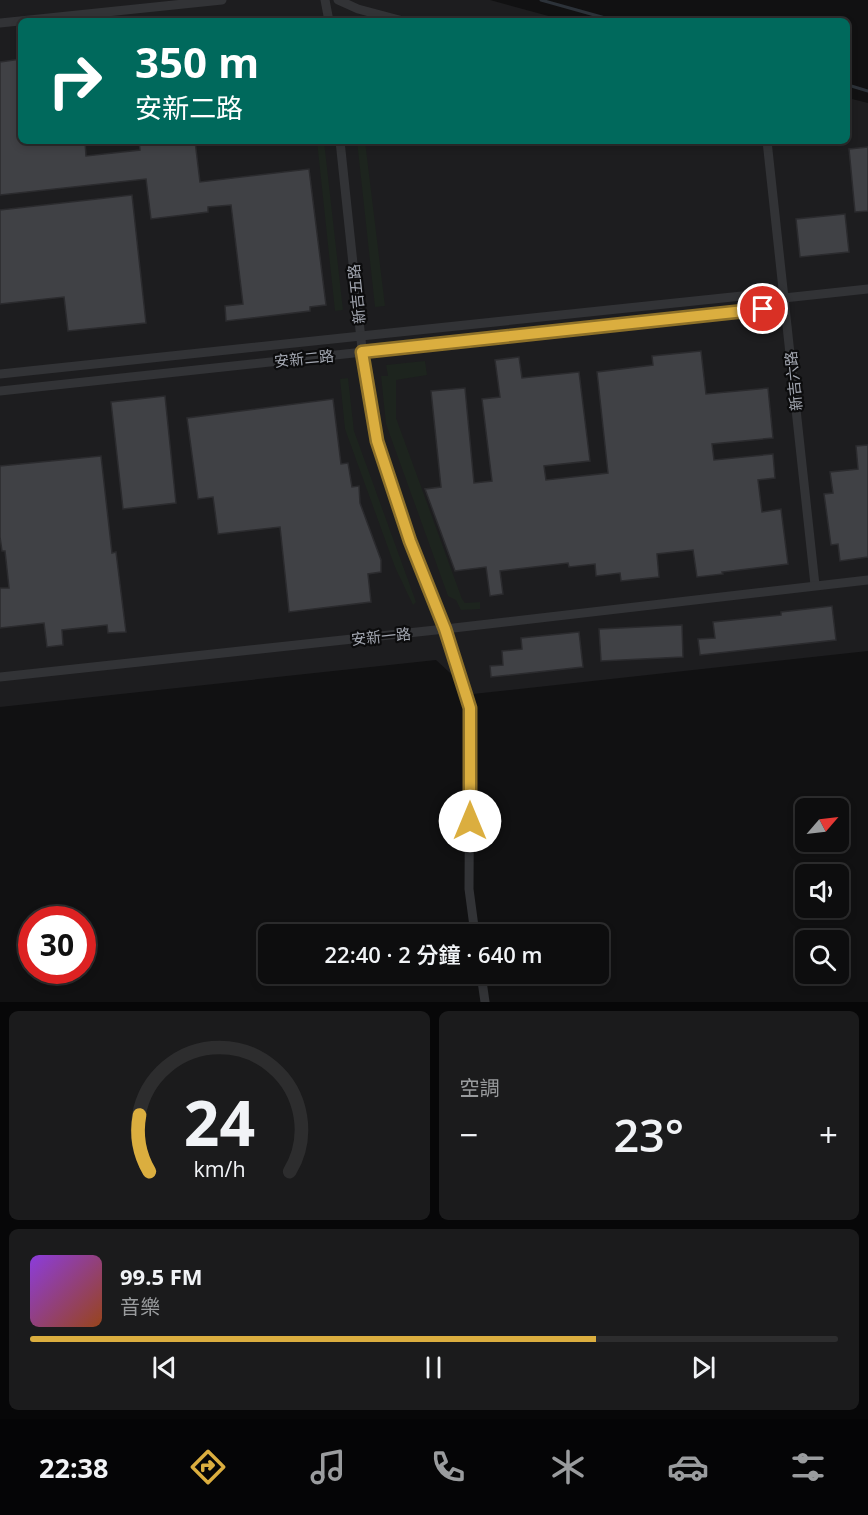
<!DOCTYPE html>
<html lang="zh-TW">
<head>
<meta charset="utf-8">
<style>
  body { margin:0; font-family:"Open Sans","Noto Sans TC",sans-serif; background:#1b1b1c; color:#f1f3f6; height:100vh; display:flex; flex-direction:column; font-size:22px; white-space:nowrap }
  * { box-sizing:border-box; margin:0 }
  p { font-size:20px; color:#9a9c9e }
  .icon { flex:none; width:33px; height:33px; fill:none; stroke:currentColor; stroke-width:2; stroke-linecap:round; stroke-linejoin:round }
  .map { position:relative; height:1002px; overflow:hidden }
  .panel { display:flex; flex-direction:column; gap:9px; padding:9px; background:#070708; flex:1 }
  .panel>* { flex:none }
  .top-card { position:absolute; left:18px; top:18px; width:832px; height:126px; border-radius:9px; box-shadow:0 3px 9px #0003,0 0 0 2px #2d2d2e; background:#00695c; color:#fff; overflow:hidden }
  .needle { width:39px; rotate:62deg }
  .buttons { position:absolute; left:795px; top:798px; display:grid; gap:12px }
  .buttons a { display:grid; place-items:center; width:54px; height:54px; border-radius:9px; background:#0d0d0e; box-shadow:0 3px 9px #0003,0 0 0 2px #2d2d2e; font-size:30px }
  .speed { position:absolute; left:18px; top:906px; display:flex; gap:12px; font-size:30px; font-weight:700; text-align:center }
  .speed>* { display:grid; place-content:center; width:78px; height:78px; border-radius:50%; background:#0d0d0e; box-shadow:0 3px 9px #0003,0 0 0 2px #2d2d2e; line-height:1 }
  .speed .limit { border:9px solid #d22; background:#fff; color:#111 }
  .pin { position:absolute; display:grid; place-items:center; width:51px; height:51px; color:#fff; margin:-26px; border:3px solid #fff; border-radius:50%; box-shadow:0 2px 6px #0007 }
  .me { position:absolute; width:66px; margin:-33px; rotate:0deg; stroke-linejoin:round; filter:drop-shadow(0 0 4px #0008) }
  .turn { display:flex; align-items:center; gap:21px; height:126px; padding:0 18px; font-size:27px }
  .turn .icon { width:78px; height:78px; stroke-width:2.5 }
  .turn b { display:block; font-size:42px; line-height:51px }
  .big { font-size:45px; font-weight:600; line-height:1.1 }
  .panel .card { flex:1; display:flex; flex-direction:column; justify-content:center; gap:9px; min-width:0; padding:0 21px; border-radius:9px; background:#1b1b1c }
  .panel .dial { align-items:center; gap:0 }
  .dial svg { height:156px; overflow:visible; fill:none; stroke:#2d2d2e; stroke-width:7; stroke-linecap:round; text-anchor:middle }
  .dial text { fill:#f1f3f6; stroke:none }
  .song { display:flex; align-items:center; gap:18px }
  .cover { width:72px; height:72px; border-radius:9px; background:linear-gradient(135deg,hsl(270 70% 55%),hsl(20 70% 35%)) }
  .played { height:6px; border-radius:3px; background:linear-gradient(90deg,#dbae3f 70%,#2d2d2e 70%) }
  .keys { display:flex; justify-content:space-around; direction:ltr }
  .heat { display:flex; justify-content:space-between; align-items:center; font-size:33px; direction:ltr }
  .panel .tiles { flex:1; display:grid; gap:9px; grid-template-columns:1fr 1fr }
  .card:last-child { grid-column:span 2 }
  .trip { position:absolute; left:258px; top:924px; width:351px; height:60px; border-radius:9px; background:#0d0d0e; box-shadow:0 3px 9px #0003,0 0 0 2px #2d2d2e; font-weight:600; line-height:60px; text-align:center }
  .menu { display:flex; height:96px; justify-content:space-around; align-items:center; background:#050506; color:#9a9c9e }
  .menu .icon { width:42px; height:42px }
  .menu .current { color:#dbae3f }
  .menu b { font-size:27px; color:#f1f3f6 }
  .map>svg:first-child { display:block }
  .built { fill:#1d1d1f }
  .green { fill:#1d241e }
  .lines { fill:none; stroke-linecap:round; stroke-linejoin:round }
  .stream { stroke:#2c3239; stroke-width:3 }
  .building { fill:#404145; stroke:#2b2b2e; stroke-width:1.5 }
  .minor { stroke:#323336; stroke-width:9 }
  .route-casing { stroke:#8e7129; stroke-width:15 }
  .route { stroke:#dbae3f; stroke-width:10 }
  .labels { text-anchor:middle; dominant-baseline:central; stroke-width:4.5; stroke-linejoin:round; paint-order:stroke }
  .street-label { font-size:15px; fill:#a3a7b1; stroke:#0c0c0d }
</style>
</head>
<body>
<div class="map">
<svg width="868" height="1002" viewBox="0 0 868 1002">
  <rect width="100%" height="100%" fill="#111112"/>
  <polygon class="built" points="0,0 490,0 567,21 21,21 21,141 848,141 848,98 868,103 868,651 473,694 436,660 0,707"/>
  <g class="green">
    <polygon points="317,141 324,141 343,310 335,311"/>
    <polygon points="357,141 365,141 385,306 375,307"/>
    <polygon points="425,361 427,375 396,380 396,418 462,599 465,603 480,602 480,609 461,610 456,600 448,596 386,424 381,376 388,376 386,365"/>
    <polygon points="348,378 354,431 416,602 413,605 395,567 345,429 340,379"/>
  </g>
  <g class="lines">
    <g class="stream">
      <polyline points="541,0 616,21"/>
      <polyline points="848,85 868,91"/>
    </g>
  </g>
  <g class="building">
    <polygon points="21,59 21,141 85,141 86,156 140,150 139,141 195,141 200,182 309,169 326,305 310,307 310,311 226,321 225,306 243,304 231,205 208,207 208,212 151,219 146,179 0,195 0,62"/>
    <polygon points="868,147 868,211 855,212 849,149"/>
    <polygon points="132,195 146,323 68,331 64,297 0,304 0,210"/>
    <polygon points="845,214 849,252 800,257 796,219"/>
    <polygon points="701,351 706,394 768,388 773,438 712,444 714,460 773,454 775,478 758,480 762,512 781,509 788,564 722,572 723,574 697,577 693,550 657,554 659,577 621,581 620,573 596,576 595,564 569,567 568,563 500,571 503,594 490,596 486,567 455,571 425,489 441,487 431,391 465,388 474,483 492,481 482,399 500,397 495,360 519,357 522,378 579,372 590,461 544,466 546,480 608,473 597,372 653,365 652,356"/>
    <polygon points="165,396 176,503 123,509 111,402"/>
    <polygon points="333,399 341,464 348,463 352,487 359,486 360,503 381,560 381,572 368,574 371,602 289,612 280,527 218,534 213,497 198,499 187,418"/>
    <polygon points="868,445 868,557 840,561 838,544 831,545 824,494 833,493 830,472 858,469 856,446"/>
    <polygon points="101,456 112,553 116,552 126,632 108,633 107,625 62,630 63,645 47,647 44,623 0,628 0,588 9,588 5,551 2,551 0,537 0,466"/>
    <polygon points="832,606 836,640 700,655 698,639 715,638 713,622 781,615 781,612"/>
    <polygon points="682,625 683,657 601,661 599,629"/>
    <polygon points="579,632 583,667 491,677 490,666 503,665 502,651 522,649 521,638"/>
  </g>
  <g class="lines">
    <g class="minor">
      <polyline points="325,0 329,21"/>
      <polyline points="338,0 358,9 403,21"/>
      <polyline points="0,23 222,0"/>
      <polyline points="340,141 365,377 377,441 410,541 445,629 470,708 469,889 475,934"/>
      <polyline points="767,141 815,585"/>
      <polyline points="0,374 761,294 784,298 868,289"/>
      <polyline points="0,391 763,309 784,298"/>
      <polyline points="0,677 445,629 868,580"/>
      <polyline points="481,974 485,1002"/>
    </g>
  </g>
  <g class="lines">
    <defs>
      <polyline id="route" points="470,821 470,708 445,629 410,541 377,441 362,352 763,309"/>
    </defs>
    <use href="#route" class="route-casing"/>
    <use href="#route" class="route"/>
  </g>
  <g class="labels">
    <g class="street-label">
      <text transform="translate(356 294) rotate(-96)">新吉五路</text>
      <text transform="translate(304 358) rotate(-6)">安新二路</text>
      <text transform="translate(793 381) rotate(-96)">新吉六路</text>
      <text transform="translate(381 636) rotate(-6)">安新一路</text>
    </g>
  </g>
</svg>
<div class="buttons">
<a><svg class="needle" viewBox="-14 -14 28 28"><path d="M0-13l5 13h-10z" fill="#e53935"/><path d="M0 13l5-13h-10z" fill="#9a9c9e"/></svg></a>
<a><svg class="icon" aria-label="sound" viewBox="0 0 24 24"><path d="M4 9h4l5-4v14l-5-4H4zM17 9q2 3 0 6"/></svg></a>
<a><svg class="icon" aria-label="search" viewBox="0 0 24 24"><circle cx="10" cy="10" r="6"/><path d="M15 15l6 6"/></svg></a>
</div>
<div class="speed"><div class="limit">30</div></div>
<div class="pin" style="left:763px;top:309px;background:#d93025"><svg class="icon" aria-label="arrive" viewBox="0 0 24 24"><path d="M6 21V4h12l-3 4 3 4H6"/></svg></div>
<svg class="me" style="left:470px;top:821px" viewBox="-20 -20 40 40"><circle r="19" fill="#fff"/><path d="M0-13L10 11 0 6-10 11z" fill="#dbae3f"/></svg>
<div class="trip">22:40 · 2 分鐘 · 640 m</div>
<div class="top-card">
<div class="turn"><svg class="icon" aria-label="right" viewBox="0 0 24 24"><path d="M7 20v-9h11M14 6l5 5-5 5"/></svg><div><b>350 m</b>安新二路</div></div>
</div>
</div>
<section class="panel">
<div class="tiles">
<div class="card dial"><svg viewBox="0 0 100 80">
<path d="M14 69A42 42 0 1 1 86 69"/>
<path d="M14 69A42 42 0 0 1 9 40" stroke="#dbae3f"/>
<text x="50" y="56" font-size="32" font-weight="700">24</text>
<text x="50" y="72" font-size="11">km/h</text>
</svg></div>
<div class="card"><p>空調</p>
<div class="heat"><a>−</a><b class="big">23°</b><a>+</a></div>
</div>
<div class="card">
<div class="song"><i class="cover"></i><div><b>99.5 FM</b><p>音樂</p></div></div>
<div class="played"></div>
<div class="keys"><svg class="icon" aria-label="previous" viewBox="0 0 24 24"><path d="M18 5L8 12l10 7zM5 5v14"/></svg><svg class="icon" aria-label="pause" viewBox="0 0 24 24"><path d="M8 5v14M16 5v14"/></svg><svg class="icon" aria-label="next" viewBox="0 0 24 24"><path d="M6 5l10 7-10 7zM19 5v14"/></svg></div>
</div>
</div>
</section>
<nav class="menu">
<b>22:38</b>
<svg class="icon current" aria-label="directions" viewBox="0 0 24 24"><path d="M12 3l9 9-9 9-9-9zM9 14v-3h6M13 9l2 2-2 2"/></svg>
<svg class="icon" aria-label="music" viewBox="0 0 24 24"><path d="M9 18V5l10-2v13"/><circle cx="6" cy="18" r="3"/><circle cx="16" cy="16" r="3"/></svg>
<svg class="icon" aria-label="phone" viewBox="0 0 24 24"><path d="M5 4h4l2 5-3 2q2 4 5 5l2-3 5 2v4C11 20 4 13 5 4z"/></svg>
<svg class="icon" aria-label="climate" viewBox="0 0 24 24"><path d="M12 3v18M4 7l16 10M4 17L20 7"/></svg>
<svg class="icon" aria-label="car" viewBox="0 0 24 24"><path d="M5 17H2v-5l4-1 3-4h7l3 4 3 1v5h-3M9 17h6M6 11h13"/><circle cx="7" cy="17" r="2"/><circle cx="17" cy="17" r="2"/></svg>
<svg class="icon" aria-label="filters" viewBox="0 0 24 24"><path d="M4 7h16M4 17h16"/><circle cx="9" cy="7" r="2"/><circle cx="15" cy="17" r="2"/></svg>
</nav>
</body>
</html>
